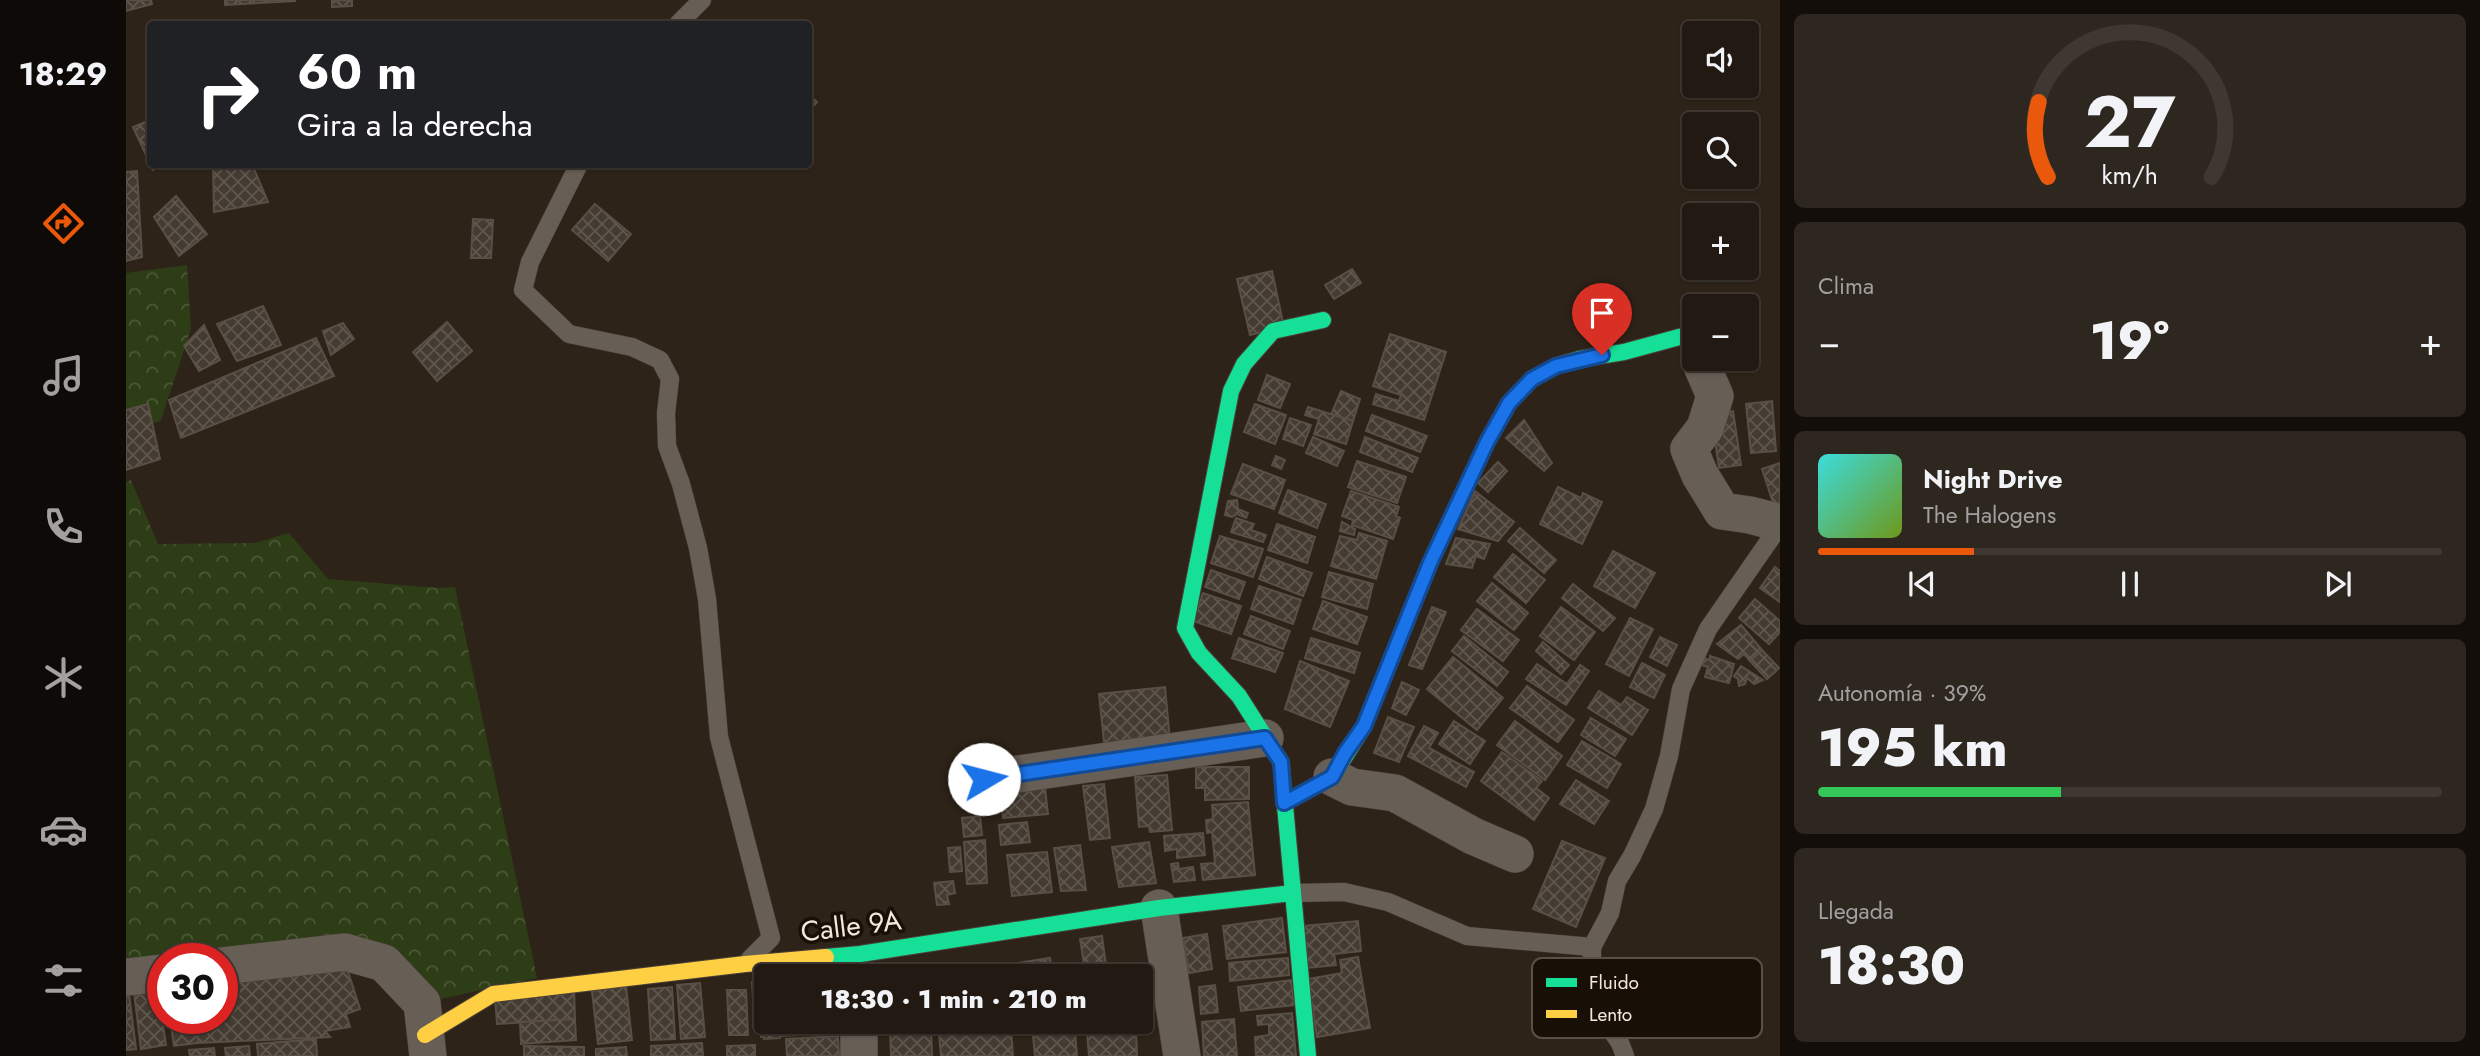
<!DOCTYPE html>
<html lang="es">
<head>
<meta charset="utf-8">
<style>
  body { margin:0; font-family:Jost,sans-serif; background:#2e2720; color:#f1f3f6; height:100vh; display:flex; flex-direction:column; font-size:26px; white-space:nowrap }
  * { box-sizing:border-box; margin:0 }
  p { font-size:23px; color:#a2a19f }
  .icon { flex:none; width:38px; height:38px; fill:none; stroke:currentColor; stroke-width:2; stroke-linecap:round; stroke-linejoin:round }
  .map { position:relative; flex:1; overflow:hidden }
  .details { display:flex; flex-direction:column; gap:14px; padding:14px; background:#130e0a; width:700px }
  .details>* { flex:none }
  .hud { position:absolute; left:21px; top:21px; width:665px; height:147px; border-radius:7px; box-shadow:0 2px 5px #0004,0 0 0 2px #3f3832; background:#202124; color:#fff; overflow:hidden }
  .buttons { position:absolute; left:1556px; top:21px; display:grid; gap:14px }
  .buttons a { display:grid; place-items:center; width:77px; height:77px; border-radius:7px; background:#221a12; box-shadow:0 2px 5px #0004,0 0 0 2px #3f3832; font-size:35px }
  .speed { position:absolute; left:21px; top:943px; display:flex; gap:14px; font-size:35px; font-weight:700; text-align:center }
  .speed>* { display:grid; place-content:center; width:91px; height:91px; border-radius:50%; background:#221a12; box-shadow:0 2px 5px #0004,0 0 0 2px #3f3832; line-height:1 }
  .speed .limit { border:10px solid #d22; background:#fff; color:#111 }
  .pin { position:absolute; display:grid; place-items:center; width:60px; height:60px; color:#fff; margin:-72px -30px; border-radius:50% 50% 50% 0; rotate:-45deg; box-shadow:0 0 7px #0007 }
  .pin .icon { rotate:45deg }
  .me { position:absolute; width:77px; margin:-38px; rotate:82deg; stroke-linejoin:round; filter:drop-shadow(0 0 5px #0008) }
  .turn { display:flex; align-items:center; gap:24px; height:147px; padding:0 35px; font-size:32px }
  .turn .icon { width:91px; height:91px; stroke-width:2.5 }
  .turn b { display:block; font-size:49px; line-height:60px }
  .big { font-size:52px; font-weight:800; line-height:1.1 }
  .details .widget { flex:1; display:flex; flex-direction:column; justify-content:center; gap:10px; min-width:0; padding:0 24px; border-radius:10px; background:#2e2720 }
  .details .dial { align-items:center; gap:0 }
  .dial svg { height:182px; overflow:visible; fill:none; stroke:#3f3832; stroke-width:7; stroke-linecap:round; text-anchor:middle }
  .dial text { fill:#f1f3f6; stroke:none }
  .song { display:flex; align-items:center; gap:21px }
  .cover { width:84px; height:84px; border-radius:10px; background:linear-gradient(135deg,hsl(180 70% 55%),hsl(80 70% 35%)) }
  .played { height:7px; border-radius:4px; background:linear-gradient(90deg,#ea580c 25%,#3f3832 25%) }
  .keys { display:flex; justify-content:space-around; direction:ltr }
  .heat { display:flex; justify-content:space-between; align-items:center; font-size:38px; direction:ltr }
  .charge { height:10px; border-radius:5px; background:linear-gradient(90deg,#34c759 39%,#3f3832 0) }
  .trip { position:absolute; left:628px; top:964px; width:399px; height:70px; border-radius:7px; background:#221a12; box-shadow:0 2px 5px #0004,0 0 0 2px #3f3832; font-weight:800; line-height:70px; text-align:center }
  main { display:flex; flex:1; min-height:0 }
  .dock { display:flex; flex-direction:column; width:126px; justify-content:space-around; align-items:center; background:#0e0a07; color:#a2a19f }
  .dock .icon { width:49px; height:49px }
  .dock .active { color:#ea580c }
  .dock b { font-size:32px; color:#f1f3f6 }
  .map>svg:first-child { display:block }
  .forest { fill:url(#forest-crowns) }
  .building { fill:url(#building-cross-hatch); stroke:#594f45; stroke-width:2 }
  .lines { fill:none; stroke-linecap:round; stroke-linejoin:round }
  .lane-casing { stroke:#4b4138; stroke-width:19 }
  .street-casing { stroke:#4b4138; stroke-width:38 }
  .fast-casing { stroke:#4b4138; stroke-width:18 }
  .slow-casing { stroke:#4b4138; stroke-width:18 }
  .lane { stroke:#675e55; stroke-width:18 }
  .street { stroke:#675e55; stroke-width:37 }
  .fast { stroke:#16e098; stroke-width:16 }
  .slow { stroke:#ffcf43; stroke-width:16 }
  .route-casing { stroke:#114b97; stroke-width:18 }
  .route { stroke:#1a73e8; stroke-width:12 }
  .labels { text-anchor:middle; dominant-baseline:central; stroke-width:7; stroke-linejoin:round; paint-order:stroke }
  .street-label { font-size:28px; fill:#f5e7da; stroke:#180f07 }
  .key { fill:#180f07; stroke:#5a5046; stroke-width:2 }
  .key-label { font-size:19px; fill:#f5e7da }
</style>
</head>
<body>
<main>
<nav class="dock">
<b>18:29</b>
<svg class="icon active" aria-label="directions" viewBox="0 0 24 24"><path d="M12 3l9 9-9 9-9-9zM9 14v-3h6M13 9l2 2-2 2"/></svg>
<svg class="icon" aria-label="music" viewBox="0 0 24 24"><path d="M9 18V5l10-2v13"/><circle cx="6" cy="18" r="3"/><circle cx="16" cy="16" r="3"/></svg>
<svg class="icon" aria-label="phone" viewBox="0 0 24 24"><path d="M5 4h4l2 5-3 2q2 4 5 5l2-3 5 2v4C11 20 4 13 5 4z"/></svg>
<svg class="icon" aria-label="climate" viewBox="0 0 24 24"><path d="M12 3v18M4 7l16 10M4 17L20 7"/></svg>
<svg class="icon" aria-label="car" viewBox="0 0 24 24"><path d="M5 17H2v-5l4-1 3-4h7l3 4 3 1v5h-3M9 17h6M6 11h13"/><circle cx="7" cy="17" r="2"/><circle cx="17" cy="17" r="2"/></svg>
<svg class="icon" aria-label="filters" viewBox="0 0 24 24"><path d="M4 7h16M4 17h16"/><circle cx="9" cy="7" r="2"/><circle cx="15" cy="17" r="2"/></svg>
</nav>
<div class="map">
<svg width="1654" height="1056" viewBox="0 0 1654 1056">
  <defs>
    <pattern id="forest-crowns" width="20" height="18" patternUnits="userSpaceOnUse" patternTransform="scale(1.75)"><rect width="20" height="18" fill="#2d3d16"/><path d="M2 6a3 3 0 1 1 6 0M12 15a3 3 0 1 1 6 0" fill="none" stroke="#4c5937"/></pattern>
    <pattern id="building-cross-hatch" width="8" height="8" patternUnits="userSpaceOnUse" patternTransform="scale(1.75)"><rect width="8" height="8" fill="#443b32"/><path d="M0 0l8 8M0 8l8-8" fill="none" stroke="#60574f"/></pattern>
  </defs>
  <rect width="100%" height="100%" fill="#2e2318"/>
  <g class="forest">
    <polygon points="61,265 65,329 35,420 3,434 0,432 0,273"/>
    <polygon points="5,480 32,544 129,543 163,533 202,579 313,588 329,587 411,978 296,1003 258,963 37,959 0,977 0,482"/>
  </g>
  <g class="building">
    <polygon points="0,0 25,0 26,4 0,11"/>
    <polygon points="99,0 169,0 169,1 99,5"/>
    <polygon points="206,0 226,0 226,6 206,7"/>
    <polygon points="682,94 691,102 682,112"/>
    <polygon points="24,120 24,164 37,164 27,170 7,127"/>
    <polygon points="87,164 126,164 142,202 88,212"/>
    <polygon points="11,171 16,257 0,261 0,172"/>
    <polygon points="50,196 81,234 53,256 28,217"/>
    <polygon points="469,204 505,234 482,261 446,230"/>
    <polygon points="347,219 367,220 365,258 345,258"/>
    <polygon points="1226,269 1235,283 1208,299 1199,285"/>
    <polygon points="1146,271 1158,327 1124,335 1111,279"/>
    <polygon points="137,306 155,345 111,361 91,324"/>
    <polygon points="321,322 346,351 311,381 287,352"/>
    <polygon points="217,323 228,339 205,355 197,331"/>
    <polygon points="78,325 94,360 73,371 58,346"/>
    <polygon points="1264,334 1320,352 1298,420 1247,404 1250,394 1273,401 1275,395 1247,386"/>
    <polygon points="190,338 208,376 55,438 43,400"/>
    <polygon points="1141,375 1164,384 1154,408 1132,400"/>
    <polygon points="1215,391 1234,399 1227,421 1205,415"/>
    <polygon points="1646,401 1650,451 1625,453 1620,404"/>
    <polygon points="22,404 34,459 0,470 0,410"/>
    <polygon points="1129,404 1160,415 1149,444 1118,432"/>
    <polygon points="1182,407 1227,421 1220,444 1188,434 1193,419 1179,415"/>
    <polygon points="1607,411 1615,465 1593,468 1585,414"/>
    <polygon points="1246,415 1301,436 1294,452 1240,431"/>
    <polygon points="1164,418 1185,425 1177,446 1157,439"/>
    <polygon points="1398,420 1426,463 1418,471 1380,438"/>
    <polygon points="1187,437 1218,451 1211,466 1180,453"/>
    <polygon points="1239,437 1292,458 1286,472 1234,452"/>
    <polygon points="1150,456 1159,460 1155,469 1146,465"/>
    <polygon points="1231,461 1280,477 1271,503 1222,487"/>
    <polygon points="1372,462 1381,471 1362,492 1352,483"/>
    <polygon points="1654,463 1654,514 1651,515 1636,469"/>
    <polygon points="1117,464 1159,480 1148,509 1105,494"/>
    <polygon points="1432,487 1455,498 1457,493 1476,502 1456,544 1414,524"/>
    <polygon points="1162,490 1200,504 1191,528 1153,513"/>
    <polygon points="1225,491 1273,507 1270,516 1274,518 1267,539 1226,525 1227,520 1216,516"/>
    <polygon points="1349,491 1388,522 1372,541 1332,529"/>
    <polygon points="1111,500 1112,509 1122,513 1120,518 1111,514 1106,517 1099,515 1102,501"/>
    <polygon points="1110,518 1128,524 1125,530 1140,535 1137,542 1105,532"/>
    <polygon points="1216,522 1229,529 1228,535 1214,531"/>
    <polygon points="1151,524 1189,537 1181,563 1142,550"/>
    <polygon points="1394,528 1430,560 1418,573 1382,541"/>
    <polygon points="1233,533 1261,541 1250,579 1205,566 1214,536 1231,540"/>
    <polygon points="1094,536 1137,549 1127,577 1085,563"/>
    <polygon points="1330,538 1364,544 1358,559 1350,556 1346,568 1320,564"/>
    <polygon points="1487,551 1529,573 1509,608 1468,586"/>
    <polygon points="1387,554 1419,580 1400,603 1368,577"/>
    <polygon points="1141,557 1186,573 1177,596 1133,579"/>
    <polygon points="1649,567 1654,571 1654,602 1634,588"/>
    <polygon points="1085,570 1119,582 1113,599 1079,587"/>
    <polygon points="1203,572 1247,584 1241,609 1196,597"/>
    <polygon points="1366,583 1402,613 1388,630 1351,601"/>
    <polygon points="1447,584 1489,618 1477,631 1436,598"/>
    <polygon points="1133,586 1175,600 1167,624 1125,609"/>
    <polygon points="1077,593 1115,606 1105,634 1067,621"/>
    <polygon points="1629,599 1654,621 1654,632 1643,644 1613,618"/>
    <polygon points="1197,601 1241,617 1231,644 1187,629"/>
    <polygon points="1306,607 1320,612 1296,669 1283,665"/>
    <polygon points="1435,607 1469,632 1448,660 1414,636"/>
    <polygon points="1351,609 1393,640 1377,661 1335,630"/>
    <polygon points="1125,616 1164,631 1157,649 1118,634"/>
    <polygon points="1504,618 1527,629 1503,676 1480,664"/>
    <polygon points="1615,625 1636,650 1624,661 1618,654 1612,659 1591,644"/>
    <polygon points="1338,636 1382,672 1371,686 1326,651"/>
    <polygon points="1534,637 1551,645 1541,666 1524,657"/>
    <polygon points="1113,638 1157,653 1149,672 1106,658"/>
    <polygon points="1185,638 1234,653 1228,673 1179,658"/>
    <polygon points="1417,642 1443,665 1435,674 1410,651"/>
    <polygon points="1636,650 1653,668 1641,679 1624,661"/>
    <polygon points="1584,656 1608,664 1603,683 1579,677 1582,667 1573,664 1575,657 1584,660"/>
    <polygon points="1327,657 1377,698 1351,730 1301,689"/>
    <polygon points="1174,661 1223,681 1204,727 1159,709"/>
    <polygon points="1516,663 1539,675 1528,698 1504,687"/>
    <polygon points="1411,664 1441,684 1454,665 1463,671 1440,705 1400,679"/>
    <polygon points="1615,666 1637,680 1628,684 1621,678 1619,684 1613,686 1612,679 1608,676"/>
    <polygon points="1276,682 1293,690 1280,715 1266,708"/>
    <polygon points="1401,686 1448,720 1432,742 1384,708"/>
    <polygon points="1039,687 1045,751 979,752 973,694"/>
    <polygon points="1473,691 1495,705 1501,697 1522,710 1506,735 1462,708"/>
    <polygon points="1262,717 1288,727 1273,762 1248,753"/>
    <polygon points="1465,718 1500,739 1489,756 1455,735"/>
    <polygon points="1328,721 1359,741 1344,764 1313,744"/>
    <polygon points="1389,721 1436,756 1419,780 1371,745"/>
    <polygon points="1298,726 1312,733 1303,748 1348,772 1340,787 1282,756"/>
    <polygon points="1456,741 1495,764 1481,788 1441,765"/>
    <polygon points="1376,752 1416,781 1410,788 1423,798 1408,820 1355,781"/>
    <polygon points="1070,767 1123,767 1123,799 1079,800 1079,788 1070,788"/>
    <polygon points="1041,775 1046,830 1024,832 1023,826 1013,827 1009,777"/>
    <polygon points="1450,780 1483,801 1468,824 1434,804"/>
    <polygon points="978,784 984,838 964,840 957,786"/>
    <polygon points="919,788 922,814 877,818 874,793"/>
    <polygon points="1122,802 1129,875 1077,880 1075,864 1089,863 1086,832 1081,833 1080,820 1087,819 1086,805"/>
    <polygon points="854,816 856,835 838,837 836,818"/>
    <polygon points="901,822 904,842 875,845 873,825"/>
    <polygon points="1077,833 1079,855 1051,858 1051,849 1039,851 1038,836"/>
    <polygon points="859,840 861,883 841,884 838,842"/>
    <polygon points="1436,841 1479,858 1450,927 1407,909"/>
    <polygon points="1023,842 1030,883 993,887 986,847"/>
    <polygon points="954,845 960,890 935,891 928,848"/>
    <polygon points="834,847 836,871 824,872 822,848"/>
    <polygon points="921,852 926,892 886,896 881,855"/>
    <polygon points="1052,863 1053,869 1067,867 1069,880 1048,882 1045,864"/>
    <polygon points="827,881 829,893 821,895 823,904 811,905 808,883"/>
    <polygon points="1156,918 1160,952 1101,959 1097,926"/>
    <polygon points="1232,921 1235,951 1208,954 1210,965 1181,968 1177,926"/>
    <polygon points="1081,934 1086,969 1063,973 1057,938"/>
    <polygon points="976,936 981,973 960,976 954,939"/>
    <polygon points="1232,957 1244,1028 1191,1037 1182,979 1216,973 1214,960"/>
    <polygon points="924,958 927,976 893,976 891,963"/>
    <polygon points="1162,958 1163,975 1104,981 1103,963"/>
    <polygon points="219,962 234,1009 220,1014 224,1027 199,1031 204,1037 72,1043 70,1018 96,1018 96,973"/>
    <polygon points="808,965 809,976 786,976 786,967"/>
    <polygon points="845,965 846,976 819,976 818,966"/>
    <polygon points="779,966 780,976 755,976 754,968"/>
    <polygon points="631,974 640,976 640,1022 690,1022 691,1034 635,1037"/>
    <polygon points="1165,980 1168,1005 1115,1011 1112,987"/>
    <polygon points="640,981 640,1022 653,1022 654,1038 638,1039 638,1031 629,1031 626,982"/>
    <polygon points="574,983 579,1037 555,1039 551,985"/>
    <polygon points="1089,985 1092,1012 1075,1014 1073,987"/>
    <polygon points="500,986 506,1040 472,1044 466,991"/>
    <polygon points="546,987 549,1039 525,1040 522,989"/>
    <polygon points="32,990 40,1045 15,1049 8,992"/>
    <polygon points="448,990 449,1019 371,1024 369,996"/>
    <polygon points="601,990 620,990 622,1035 603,1035"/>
    <polygon points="0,994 3,994 10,1049 0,1050"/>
    <polygon points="1166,1013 1170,1056 1130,1056 1129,1037 1143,1035 1143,1024 1132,1025 1131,1016"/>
    <polygon points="44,1018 69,1018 72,1043 48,1046"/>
    <polygon points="449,1019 450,1040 395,1044 394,1022"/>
    <polygon points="1108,1019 1111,1056 1078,1056 1076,1022"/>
    <polygon points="667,1022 682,1022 683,1029 668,1031"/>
    <polygon points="903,1022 937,1022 937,1026 904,1030"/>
    <polygon points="885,1028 887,1056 815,1056 813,1034"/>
    <polygon points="1010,1029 1011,1056 963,1056 961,1032"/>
    <polygon points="805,1031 806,1056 765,1056 764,1033"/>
    <polygon points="949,1032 951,1056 909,1056 907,1036"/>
    <polygon points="712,1036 713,1056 661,1056 660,1039"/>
    <polygon points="190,1039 191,1056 132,1056 131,1044"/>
    <polygon points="576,1043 577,1056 525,1056 525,1046"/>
    <polygon points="629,1045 629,1056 601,1056 601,1046"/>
    <polygon points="123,1046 124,1056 100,1056 99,1048"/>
    <polygon points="398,1046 458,1047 458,1056 398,1056"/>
    <polygon points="500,1047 501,1056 470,1056 470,1049"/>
    <polygon points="88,1048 89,1056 64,1056 63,1050"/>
  </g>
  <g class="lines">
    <defs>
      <g id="lane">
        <polyline points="552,24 576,0"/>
        <polyline points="453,164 404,262 397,290 443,334 506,347 534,360 544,379 540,413 541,446 555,484 572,548 581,599 593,737 645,938 624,959"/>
        <polyline points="1167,893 1218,892 1262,902 1341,936 1466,947"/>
        <polyline points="1499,1056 1494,1043 1466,1002 1466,947 1484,913 1491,881 1506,856 1528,809 1543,756 1555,689 1582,629 1654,525"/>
      </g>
      <g id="street">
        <polyline points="1573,359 1589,396 1579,428 1563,449 1574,475 1596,511 1624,515 1654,523"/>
        <polyline points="1206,777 1226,787 1269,793 1347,836 1389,854"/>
        <polyline points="858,779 1139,738"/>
        <polyline points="1033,908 1056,1056"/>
        <polyline points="96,966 219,952 258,963 296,1003 302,1056"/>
        <polyline points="0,977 37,973"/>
        <polyline points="733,1056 733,1022"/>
      </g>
      <g id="fast">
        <polyline points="1158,803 1206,777 1238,726 1304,563 1361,442 1383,403 1406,379 1430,366 1454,359 1498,352 1557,336 1568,348"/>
        <polyline points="700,957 734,954 1033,908 1167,893"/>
        <polyline points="1182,1056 1155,762 1113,696 1073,653 1059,628 1105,391 1118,364 1147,331 1197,320"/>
      </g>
      <polyline id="slow" points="299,1035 367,994 619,964 700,957"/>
    </defs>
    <use href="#lane" class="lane-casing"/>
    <use href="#street" class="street-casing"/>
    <use href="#fast" class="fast-casing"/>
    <use href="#slow" class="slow-casing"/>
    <use href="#lane" class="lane"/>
    <use href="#street" class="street"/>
    <use href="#fast" class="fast"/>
    <use href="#slow" class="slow"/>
  </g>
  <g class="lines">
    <defs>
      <polyline id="route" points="858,779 1139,738 1155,762 1158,803 1206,777 1219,753 1238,726 1304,563 1361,442 1383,403 1406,379 1430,366 1476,355"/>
    </defs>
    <use href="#route" class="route-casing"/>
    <use href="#route" class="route"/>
  </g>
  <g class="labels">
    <g class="street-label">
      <text transform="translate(725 926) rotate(-7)">Calle 9A</text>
    </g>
  </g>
  <rect x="1406" y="958" width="230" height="80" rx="10" class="key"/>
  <rect x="1420" y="978" width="31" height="9" fill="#16e098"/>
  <rect x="1420" y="1010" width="31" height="8" fill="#ffcf43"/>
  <g class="key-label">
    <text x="1463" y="989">Fluido</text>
    <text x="1463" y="1021">Lento</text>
  </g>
</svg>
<div class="buttons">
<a><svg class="icon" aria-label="sound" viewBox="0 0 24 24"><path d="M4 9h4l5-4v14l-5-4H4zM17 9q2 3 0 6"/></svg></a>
<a><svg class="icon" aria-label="search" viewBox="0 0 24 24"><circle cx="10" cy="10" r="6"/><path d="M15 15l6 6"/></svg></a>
<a>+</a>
<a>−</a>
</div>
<div class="speed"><div class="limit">30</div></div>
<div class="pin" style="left:1476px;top:355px;background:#d93025"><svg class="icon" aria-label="arrive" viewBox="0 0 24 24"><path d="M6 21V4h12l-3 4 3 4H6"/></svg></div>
<svg class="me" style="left:858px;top:779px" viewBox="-20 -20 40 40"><circle r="19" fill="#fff"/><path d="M0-13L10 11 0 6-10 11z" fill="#1a73e8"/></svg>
<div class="trip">18:30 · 1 min · 210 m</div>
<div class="hud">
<div class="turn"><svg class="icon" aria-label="right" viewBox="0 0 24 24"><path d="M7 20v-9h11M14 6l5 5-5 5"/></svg><div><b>60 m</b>Gira a la derecha</div></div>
</div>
</div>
<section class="details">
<div class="widget dial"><svg viewBox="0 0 100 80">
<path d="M14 69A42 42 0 1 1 86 69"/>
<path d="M14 69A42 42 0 0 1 10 36" stroke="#ea580c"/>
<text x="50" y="56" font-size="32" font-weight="700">27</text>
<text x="50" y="72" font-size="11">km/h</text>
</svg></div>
<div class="widget"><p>Clima</p>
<div class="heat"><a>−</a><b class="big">19°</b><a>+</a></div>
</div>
<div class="widget">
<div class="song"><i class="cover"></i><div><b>Night Drive</b><p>The Halogens</p></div></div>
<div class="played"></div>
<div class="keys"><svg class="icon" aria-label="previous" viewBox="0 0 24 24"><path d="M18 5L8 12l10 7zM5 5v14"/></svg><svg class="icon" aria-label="pause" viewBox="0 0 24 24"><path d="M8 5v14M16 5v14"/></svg><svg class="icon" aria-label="next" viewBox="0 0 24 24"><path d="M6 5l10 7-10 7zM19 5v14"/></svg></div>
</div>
<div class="widget"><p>Autonomía · 39%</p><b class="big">195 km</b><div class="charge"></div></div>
<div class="widget"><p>Llegada</p><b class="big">18:30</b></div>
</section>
</main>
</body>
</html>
